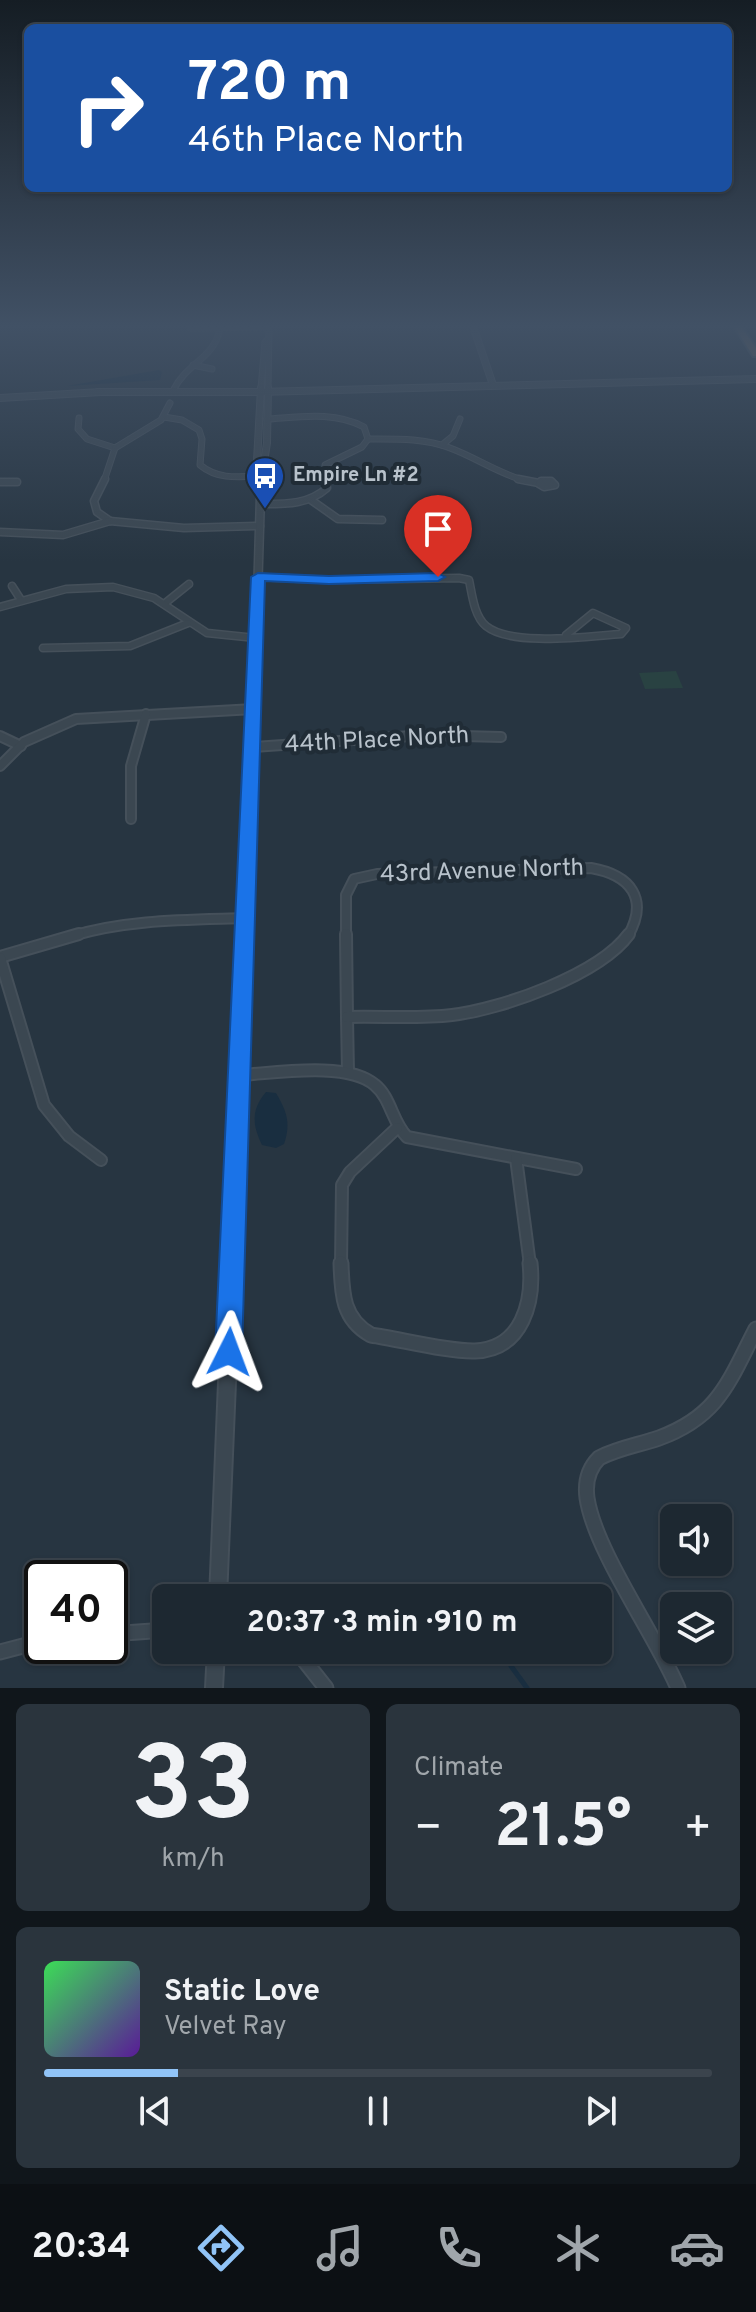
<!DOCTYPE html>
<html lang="en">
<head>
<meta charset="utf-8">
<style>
  body { margin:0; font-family:Overpass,sans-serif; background:#2a343d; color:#f1f3f6; height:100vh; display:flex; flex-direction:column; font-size:30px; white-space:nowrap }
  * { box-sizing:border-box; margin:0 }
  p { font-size:26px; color:#a0a6ab }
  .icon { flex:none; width:44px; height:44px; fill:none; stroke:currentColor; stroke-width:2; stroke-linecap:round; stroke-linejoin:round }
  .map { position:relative; height:1688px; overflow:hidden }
  .drawer { display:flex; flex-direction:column; gap:16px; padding:16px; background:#10161b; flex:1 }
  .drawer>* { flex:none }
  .guide { position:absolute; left:24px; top:24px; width:708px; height:168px; border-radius:12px; box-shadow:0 2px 6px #0004,0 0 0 2px #3b444d; background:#1a4fa0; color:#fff; overflow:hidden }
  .controls { position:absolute; left:660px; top:1504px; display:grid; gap:16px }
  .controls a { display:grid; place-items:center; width:72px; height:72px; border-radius:12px; background:#1d2831; box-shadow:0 2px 6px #0004,0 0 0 2px #3b444d; font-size:40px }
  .speed { position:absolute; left:24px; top:1560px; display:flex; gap:16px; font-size:40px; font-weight:700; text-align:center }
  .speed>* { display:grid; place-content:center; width:104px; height:104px; border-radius:50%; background:#1d2831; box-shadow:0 2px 6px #0004,0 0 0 2px #3b444d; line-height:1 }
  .speed .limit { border:4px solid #111; border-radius:12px; background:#fff; color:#111 }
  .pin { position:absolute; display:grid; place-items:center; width:68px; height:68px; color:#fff; margin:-82px -34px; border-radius:50% 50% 50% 0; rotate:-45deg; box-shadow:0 0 8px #0007 }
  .pin .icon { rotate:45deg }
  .me { position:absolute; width:88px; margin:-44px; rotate:3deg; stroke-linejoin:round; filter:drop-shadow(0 0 6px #0008) }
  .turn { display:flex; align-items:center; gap:28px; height:168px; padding:0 32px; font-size:36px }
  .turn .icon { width:104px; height:104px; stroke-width:2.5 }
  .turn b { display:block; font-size:56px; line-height:68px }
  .big { font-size:60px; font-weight:700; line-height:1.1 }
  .drawer .tile { flex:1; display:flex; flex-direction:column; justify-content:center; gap:12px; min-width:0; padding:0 28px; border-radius:12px; background:#2a343d }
  .drawer .dial { align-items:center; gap:0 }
  .dial b { font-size:104px; line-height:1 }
  .song { display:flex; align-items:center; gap:24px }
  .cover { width:96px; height:96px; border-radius:12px; background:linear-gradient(135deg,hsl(130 70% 55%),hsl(270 70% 35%)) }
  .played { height:8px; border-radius:4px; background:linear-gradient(90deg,#91c4f7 20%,#3b444d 20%) }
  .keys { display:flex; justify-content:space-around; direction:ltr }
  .heat { display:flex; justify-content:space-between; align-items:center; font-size:44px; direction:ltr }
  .drawer .tiles { flex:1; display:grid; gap:16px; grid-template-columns:1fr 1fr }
  .tile:last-child { grid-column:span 2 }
  .trip { position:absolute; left:152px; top:1584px; width:460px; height:80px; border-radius:12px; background:#1d2831; box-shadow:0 2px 6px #0004,0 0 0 2px #3b444d; font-weight:700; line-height:80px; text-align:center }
  .dock { display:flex; height:128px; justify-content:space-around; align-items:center; background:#0c1014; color:#a0a6ab }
  .dock .icon { width:56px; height:56px }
  .dock .on { color:#91c4f7 }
  .dock b { font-size:36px; color:#f1f3f6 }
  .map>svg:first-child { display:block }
  .green { fill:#294242 }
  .water { fill:#192e40 }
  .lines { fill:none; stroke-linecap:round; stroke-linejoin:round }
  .stream { stroke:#192e40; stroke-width:5 }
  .minor-far4-casing { stroke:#45505a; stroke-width:7 }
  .minor-far3-casing { stroke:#45505a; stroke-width:9 }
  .minor-far2-casing { stroke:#45505a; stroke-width:12 }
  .minor-far1-casing { stroke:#45505a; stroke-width:14 }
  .minor-casing { stroke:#45505a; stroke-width:17 }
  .tertiary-far4-casing { stroke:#45505a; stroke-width:8 }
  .tertiary-far3-casing { stroke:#45505a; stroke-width:10 }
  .tertiary-far2-casing { stroke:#45505a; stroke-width:14 }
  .tertiary-far1-casing { stroke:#45505a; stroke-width:16 }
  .tertiary-casing { stroke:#45505a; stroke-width:20 }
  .motorway-casing { stroke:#46525b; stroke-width:4 }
  .minor-far4 { stroke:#3b4751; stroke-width:5 }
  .minor-far3 { stroke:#3b4751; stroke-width:6 }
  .minor-far2 { stroke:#3b4751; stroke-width:8 }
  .minor-far1 { stroke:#3b4751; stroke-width:10 }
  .minor { stroke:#3b4751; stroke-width:13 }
  .tertiary-far4 { stroke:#3b4751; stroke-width:6 }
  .tertiary-far3 { stroke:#3b4751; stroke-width:7 }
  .tertiary-far2 { stroke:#3b4751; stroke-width:10 }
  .tertiary-far1 { stroke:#3b4751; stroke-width:12 }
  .tertiary { stroke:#3b4751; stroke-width:16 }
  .motorway { fill:#776758; fill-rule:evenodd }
  .route { fill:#1a73e8; stroke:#114b97; stroke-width:2 }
  .labels { text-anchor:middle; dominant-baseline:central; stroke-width:8; stroke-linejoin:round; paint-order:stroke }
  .far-poi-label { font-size:20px; font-weight:bold; fill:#b8c2cb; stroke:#202c36; text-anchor:start }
  .street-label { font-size:24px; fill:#b8c2cb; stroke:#202c36 }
</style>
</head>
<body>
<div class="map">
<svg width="756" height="1688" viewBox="0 0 756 1688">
  <rect width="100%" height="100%" fill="#273541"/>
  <polygon class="green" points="676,671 683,688 645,689 639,673"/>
  <g class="water">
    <polygon points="159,370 162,372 160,380 67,386"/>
    <path d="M266,1092L276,1093C287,1112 291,1123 284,1144L276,1148L262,1145C252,1124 251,1110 266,1092Z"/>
  </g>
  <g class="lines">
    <polyline class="stream" points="511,1666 527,1688"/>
    <defs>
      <g id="minor-far4">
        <polyline points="190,328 269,327"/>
        <polyline points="193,365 212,369"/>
        <polyline points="261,388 265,342 268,339"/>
        <polyline points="268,388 269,326"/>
        <path d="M174,389C187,363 215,358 220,328"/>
        <path d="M164,417L182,420L199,430L202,439L200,465C218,480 239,477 261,476"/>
        <polyline points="79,418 78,429 87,439 115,448"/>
        <path d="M267,419C300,417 334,411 364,427L368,439L362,447L325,465V481"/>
        <path d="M368,439C396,439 424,438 450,448C477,458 499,474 526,481"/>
        <polyline points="442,445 453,436 460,419"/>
        <polyline points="104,481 115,448 161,420 170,403"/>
        <polyline points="541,481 551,481"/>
      </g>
      <g id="minor-far3">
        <polyline points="105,479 94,501 97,512 110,521"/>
        <polyline points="518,479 539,483"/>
        <polygon points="541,481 551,481 555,485 544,487 539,484"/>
        <polyline points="0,482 17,482"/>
        <polyline points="311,500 338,519 382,520"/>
        <path d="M261,504C285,504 308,505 327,488L325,479"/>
        <polyline points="0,532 63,535 110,521 184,528 260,526"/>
        <path d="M258,577L329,580L459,578L469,580C472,594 474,616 486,626C512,647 589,636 621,634L626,628L593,613L566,635"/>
        <polyline points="12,586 21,600"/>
        <polyline points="164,604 189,584"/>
        <polyline points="0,607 66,589 113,587 154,598 207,633 256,638"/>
        <polyline points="43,648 130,646 188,623"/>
      </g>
      <g id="minor-far2">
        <polyline points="0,736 21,746"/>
        <polyline points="253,747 425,735 501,737"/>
        <polyline points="0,766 24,742 76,719 254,709"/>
        <polyline points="131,819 131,766 146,714"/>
        <path d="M72,936C128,919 189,920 247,918"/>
        <path d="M346,936V895L354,879L377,874L591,868C631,875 649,899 628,936"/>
      </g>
      <g id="minor-far1">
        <polyline points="346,934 347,1017"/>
        <polyline points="0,957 79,934"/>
        <polyline points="0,958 44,1105 69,1136 101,1160"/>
        <polyline points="347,1017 348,1073"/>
        <path d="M347,1017C382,1016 418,1019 452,1015C502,1009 599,975 629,934"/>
        <path d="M241,1075C275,1073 348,1061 375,1085C391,1098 392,1122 407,1137L576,1169"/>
        <polyline points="516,1158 530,1265"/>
        <polyline points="341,1265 342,1185 350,1172 397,1128"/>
      </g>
      <g id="minor">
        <path d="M341,1263C342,1293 342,1319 371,1335C399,1339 449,1352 475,1351C523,1349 534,1301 530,1263"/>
        <polyline points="110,1634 166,1630"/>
        <polyline points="296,1650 326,1688"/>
        <polyline points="0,1652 42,1641"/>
        <path d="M678,1688C655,1634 595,1551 587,1498C585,1483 588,1469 599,1458C618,1448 639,1445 659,1438C719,1416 729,1381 756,1329"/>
      </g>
      <g id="tertiary-far4">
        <polyline points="473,326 493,385"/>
        <polyline points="261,388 257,461 261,476"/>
        <polyline points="98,392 259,392 756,379"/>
        <polyline points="0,398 101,392"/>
        <polyline points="261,481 267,443 268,388"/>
      </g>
      <polyline id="tertiary-far3" points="255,680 261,479"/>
      <polyline id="tertiary-far2" points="246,936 255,678"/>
      <polyline id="tertiary-far1" points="232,1265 246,934"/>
      <g id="tertiary">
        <polyline points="218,1598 232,1263"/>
        <polyline points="214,1688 216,1650"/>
      </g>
      <polygon id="motorway" points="734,326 741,326 756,348 756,356 753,356"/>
    </defs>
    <use href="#minor-far4" class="minor-far4-casing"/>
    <use href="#minor-far3" class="minor-far3-casing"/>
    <use href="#minor-far2" class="minor-far2-casing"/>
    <use href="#minor-far1" class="minor-far1-casing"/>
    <use href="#minor" class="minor-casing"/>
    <use href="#tertiary-far4" class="tertiary-far4-casing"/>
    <use href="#tertiary-far3" class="tertiary-far3-casing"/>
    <use href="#tertiary-far2" class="tertiary-far2-casing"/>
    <use href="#tertiary-far1" class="tertiary-far1-casing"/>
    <use href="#tertiary" class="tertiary-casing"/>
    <use href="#motorway" class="motorway-casing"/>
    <use href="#minor-far4" class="minor-far4"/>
    <use href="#minor-far3" class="minor-far3"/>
    <use href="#minor-far2" class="minor-far2"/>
    <use href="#minor-far1" class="minor-far1"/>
    <use href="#minor" class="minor"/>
    <use href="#tertiary-far4" class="tertiary-far4"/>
    <use href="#tertiary-far3" class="tertiary-far3"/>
    <use href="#tertiary-far2" class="tertiary-far2"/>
    <use href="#tertiary-far1" class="tertiary-far1"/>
    <use href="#tertiary" class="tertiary"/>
    <use href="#motorway" class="motorway"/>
  </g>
  <linearGradient id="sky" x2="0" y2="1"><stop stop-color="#151d24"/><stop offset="0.58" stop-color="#415165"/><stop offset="1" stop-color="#415165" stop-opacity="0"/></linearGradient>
  <rect width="756" height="562" fill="url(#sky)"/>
  <polygon class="route" points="258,573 329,576 438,573 445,577 438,581 329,584 265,581 242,1352 238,1361 229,1365 219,1361 215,1352 251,577"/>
  <defs>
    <symbol id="bus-pin" viewBox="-11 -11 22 30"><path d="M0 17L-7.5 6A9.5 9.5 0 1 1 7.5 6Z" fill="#1a4fb4" stroke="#202c36"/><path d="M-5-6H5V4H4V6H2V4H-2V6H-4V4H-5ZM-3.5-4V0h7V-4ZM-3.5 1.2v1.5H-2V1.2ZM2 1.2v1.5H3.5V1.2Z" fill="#fff"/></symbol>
  </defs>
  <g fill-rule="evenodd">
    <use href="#bus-pin" x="243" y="454" width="44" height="60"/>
  </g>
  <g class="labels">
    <g class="far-poi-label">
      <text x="293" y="476">Empire Ln #2</text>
    </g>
    <g class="street-label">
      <text transform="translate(377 741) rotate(-3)">44th Place North</text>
      <text transform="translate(482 872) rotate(-2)">43rd Avenue North</text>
    </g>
  </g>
</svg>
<div class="controls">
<a><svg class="icon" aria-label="sound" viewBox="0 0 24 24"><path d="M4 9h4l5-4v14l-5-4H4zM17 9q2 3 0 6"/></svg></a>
<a><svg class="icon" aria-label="layers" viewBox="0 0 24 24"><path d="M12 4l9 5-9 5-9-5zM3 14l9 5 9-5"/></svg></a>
</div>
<div class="speed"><div class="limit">40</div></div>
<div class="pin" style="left:438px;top:577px;background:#d93025"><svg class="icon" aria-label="arrive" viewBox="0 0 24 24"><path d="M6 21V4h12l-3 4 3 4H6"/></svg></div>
<svg class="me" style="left:229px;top:1352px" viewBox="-20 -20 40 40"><path d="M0-17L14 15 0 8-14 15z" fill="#1a73e8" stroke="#fff" stroke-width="4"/></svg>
<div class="trip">20:37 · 3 min · 910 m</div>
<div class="guide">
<div class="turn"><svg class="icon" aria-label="right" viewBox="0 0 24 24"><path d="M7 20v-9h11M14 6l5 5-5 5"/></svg><div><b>720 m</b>46th Place North</div></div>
</div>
</div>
<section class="drawer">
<div class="tiles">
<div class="tile dial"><b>33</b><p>km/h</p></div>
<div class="tile"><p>Climate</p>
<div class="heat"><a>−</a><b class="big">21.5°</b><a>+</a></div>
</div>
<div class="tile">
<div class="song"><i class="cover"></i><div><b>Static Love</b><p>Velvet Ray</p></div></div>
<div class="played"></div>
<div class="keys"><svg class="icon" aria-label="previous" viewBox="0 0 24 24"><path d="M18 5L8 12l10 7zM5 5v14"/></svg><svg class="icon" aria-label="pause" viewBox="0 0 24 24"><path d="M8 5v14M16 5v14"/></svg><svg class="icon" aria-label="next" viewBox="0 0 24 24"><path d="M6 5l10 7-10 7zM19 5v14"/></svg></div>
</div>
</div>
</section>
<nav class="dock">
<b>20:34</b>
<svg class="icon on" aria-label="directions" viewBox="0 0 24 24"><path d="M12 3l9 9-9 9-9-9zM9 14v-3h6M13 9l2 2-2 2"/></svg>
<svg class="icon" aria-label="music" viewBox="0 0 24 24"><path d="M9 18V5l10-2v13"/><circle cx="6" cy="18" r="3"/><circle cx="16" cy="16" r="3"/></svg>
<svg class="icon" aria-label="phone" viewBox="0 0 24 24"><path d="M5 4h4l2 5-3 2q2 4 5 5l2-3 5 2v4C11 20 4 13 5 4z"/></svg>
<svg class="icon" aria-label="climate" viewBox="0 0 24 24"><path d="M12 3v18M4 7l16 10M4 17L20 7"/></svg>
<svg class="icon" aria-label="car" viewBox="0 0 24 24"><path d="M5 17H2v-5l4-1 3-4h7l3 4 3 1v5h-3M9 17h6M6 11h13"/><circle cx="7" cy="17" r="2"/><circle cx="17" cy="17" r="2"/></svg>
</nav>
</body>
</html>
